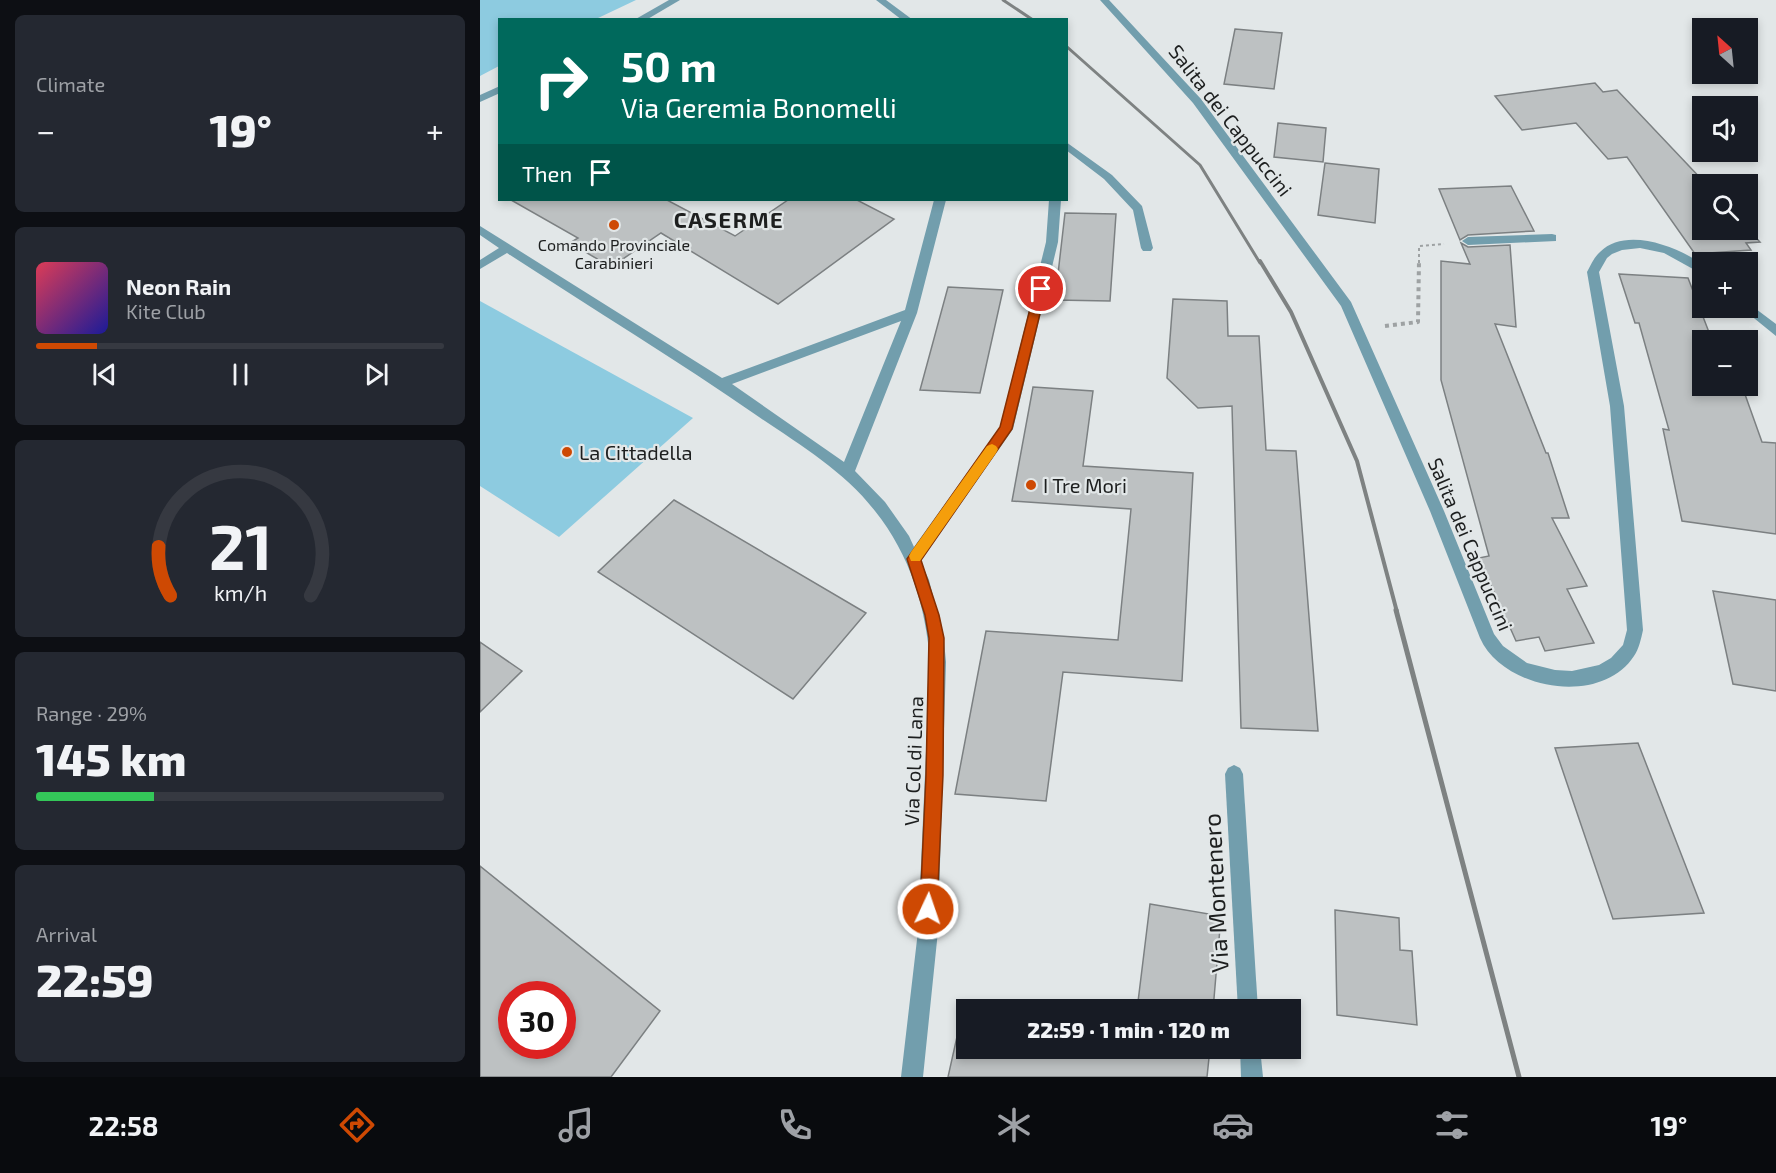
<!DOCTYPE html>
<html lang="en">
<head>
<meta charset="utf-8">
<style>
  body { margin:0; font-family:"Exo 2",sans-serif; background:#242831; color:#f1f3f6; height:100vh; display:flex; flex-direction:column; font-size:22px; white-space:nowrap }
  * { box-sizing:border-box; margin:0 }
  p { font-size:20px; color:#9ea1a6 }
  .icon { flex:none; width:33px; height:33px; fill:none; stroke:currentColor; stroke-width:2; stroke-linecap:round; stroke-linejoin:round }
  .map { position:relative; flex:1; overflow:hidden }
  .side { display:flex; flex-direction:column; gap:15px; padding:15px; background:#0d0f14; width:480px }
  .side>* { flex:none }
  .hud { position:absolute; left:18px; top:18px; width:570px; height:183px; border-radius:0px; box-shadow:0 3px 9px #0003; background:#00695c; color:#fff; overflow:hidden }
  .needle { width:39px; rotate:333deg }
  .controls { position:absolute; left:1212px; top:18px; display:grid; gap:12px }
  .controls a { display:grid; place-items:center; width:66px; height:66px; border-radius:0px; background:#171b24; box-shadow:0 3px 9px #0003; font-size:30px }
  .speed { position:absolute; left:18px; top:981px; display:flex; gap:12px; font-size:30px; font-weight:700; text-align:center }
  .speed>* { display:grid; place-content:center; width:78px; height:78px; border-radius:50%; background:#171b24; box-shadow:0 3px 9px #0003; line-height:1 }
  .speed .limit { border:9px solid #d22; background:#fff; color:#111 }
  .pin { position:absolute; display:grid; place-items:center; width:51px; height:51px; color:#fff; margin:-26px; border:3px solid #fff; border-radius:50%; box-shadow:0 2px 6px #0007 }
  .me { position:absolute; width:66px; margin:-33px; rotate:3deg; stroke-linejoin:round; filter:drop-shadow(0 0 4px #0008) }
  .turn { display:flex; align-items:center; gap:21px; height:126px; padding:0 24px; font-size:27px }
  .turn .icon { width:78px; height:78px; stroke-width:2.5 }
  .turn b { display:block; font-size:42px; line-height:51px }
  .then { display:flex; align-items:center; height:57px; padding:0 24px; background:#0003; gap:12px; font-size:22px }
  .big { font-size:45px; font-weight:800; line-height:1.1 }
  .side .tile { flex:1; display:flex; flex-direction:column; justify-content:center; gap:9px; min-width:0; padding:0 21px; border-radius:9px; background:#242831 }
  .side .dial { align-items:center; gap:0 }
  .dial svg { height:156px; overflow:visible; fill:none; stroke:#363941; stroke-width:7; stroke-linecap:round; text-anchor:middle }
  .dial text { fill:#f1f3f6; stroke:none }
  .song { display:flex; align-items:center; gap:18px }
  .cover { width:72px; height:72px; border-radius:9px; background:linear-gradient(135deg,hsl(350 70% 55%),hsl(240 70% 35%)) }
  .played { height:6px; border-radius:3px; background:linear-gradient(90deg,#ce4903 15%,#363941 15%) }
  .keys { display:flex; justify-content:space-around; direction:ltr }
  .heat { display:flex; justify-content:space-between; align-items:center; font-size:33px; direction:ltr }
  .charge { height:9px; border-radius:4px; background:linear-gradient(90deg,#34c759 29%,#363941 0) }
  .trip { position:absolute; left:476px; top:999px; width:345px; height:60px; border-radius:0px; background:#171b24; box-shadow:0 3px 9px #0003; font-weight:800; line-height:60px; text-align:center }
  .tab-bar { display:flex; height:96px; justify-content:space-around; align-items:center; background:#090b0e; color:#9ea1a6 }
  .tab-bar .icon { width:42px; height:42px }
  .tab-bar .active { color:#ce4903 }
  .tab-bar b { font-size:27px; color:#f1f3f6 }
  main { display:flex; flex:1; min-height:0 }
  .map>svg:first-child { display:block }
  .green { fill:#8dcbe0 }
  .building { fill:#bdc1c2; stroke:#7c8082; stroke-width:1.5; fill-rule:evenodd }
  .lines { fill:none; stroke-linecap:round; stroke-linejoin:round }
  .path-far1 { stroke:#9ea2a3; stroke-width:2; stroke-dasharray:3 3; stroke-linecap:butt }
  .path { stroke:#9ea2a3; stroke-width:4; stroke-dasharray:4 4; stroke-linecap:butt }
  .lane { fill:#729ead; fill-rule:evenodd }
  .street { fill:#729ead; fill-rule:evenodd }
  .rail-far2 { stroke:#7e8282; stroke-width:3 }
  .rail-far1 { stroke:#7e8282; stroke-width:4 }
  .rail { stroke:#7e8282; stroke-width:5 }
  .route { fill:#ce4903; stroke:#862f02; stroke-width:1.5 }
  .slow { fill:#f59e0b }
  .poi-dot { fill:#ce4903; stroke:#e2e7e8; stroke-width:2 }
  .labels { text-anchor:middle; dominant-baseline:central; stroke-width:4.5; stroke-linejoin:round; paint-order:stroke }
  .far-poi-label { font-size:16px; fill:#1d1f1f; stroke:#e2e7e8 }
  .street-label { font-size:20px; fill:#1d1f1f; stroke:#e2e7e8 }
  .poi-label { font-size:20px; fill:#1d1f1f; stroke:#e2e7e8; text-anchor:start }
  .far-district-label { font-size:22px; font-weight:bold; letter-spacing:1.5px; fill:#1d1f1f; stroke:#e2e7e8 }
  .near-street-label { font-size:24px; fill:#1d1f1f; stroke:#e2e7e8 }
</style>
</head>
<body>
<main>
<section class="side">
<div class="tile"><p>Climate</p>
<div class="heat"><a>−</a><b class="big">19°</b><a>+</a></div>
</div>
<div class="tile">
<div class="song"><i class="cover"></i><div><b>Neon Rain</b><p>Kite Club</p></div></div>
<div class="played"></div>
<div class="keys"><svg class="icon" aria-label="previous" viewBox="0 0 24 24"><path d="M18 5L8 12l10 7zM5 5v14"/></svg><svg class="icon" aria-label="pause" viewBox="0 0 24 24"><path d="M8 5v14M16 5v14"/></svg><svg class="icon" aria-label="next" viewBox="0 0 24 24"><path d="M6 5l10 7-10 7zM19 5v14"/></svg></div>
</div>
<div class="tile dial"><svg viewBox="0 0 100 80">
<path d="M14 69A42 42 0 1 1 86 69"/>
<path d="M14 69A42 42 0 0 1 8 44" stroke="#ce4903"/>
<text x="50" y="56" font-size="32" font-weight="700">21</text>
<text x="50" y="72" font-size="11">km/h</text>
</svg></div>
<div class="tile"><p>Range · 29%</p><b class="big">145 km</b><div class="charge"></div></div>
<div class="tile"><p>Arrival</p><b class="big">22:59</b></div>
</section>
<div class="map">
<svg width="1296" height="1077" viewBox="0 0 1296 1077">
  <rect width="100%" height="100%" fill="#e2e7e8"/>
  <g class="green">
    <polygon points="0,0 156,0 116,19 20,20 19,66 0,76"/>
    <polygon points="0,301 213,418 79,537 0,486"/>
  </g>
  <g class="building">
    <polygon points="755,29 802,33 794,89 744,84"/>
    <polygon points="1115,83 1123,92 1137,90 1226,184 1222,184 1222,230 1268,229 1280,242 1266,243 1271,250 1215,254 1147,157 1128,159 1096,123 1042,130 1015,96"/>
    <polygon points="798,123 846,128 843,162 794,157"/>
    <polygon points="845,163 899,169 895,223 838,215"/>
    <polygon points="1031,186 1054,231 988,235 980,240 959,189"/>
    <polygon points="31,200 187,200 255,236 308,200 377,200 414,219 298,304 181,233 131,267 90,243 98,238"/>
    <polygon points="585,213 636,214 630,301 575,300"/>
    <polygon points="981,243 988,247 1030,245 1036,327 1015,324 1066,453 1068,453 1089,518 1072,518 1107,586 1087,589 1114,643 1065,651 1059,637 1036,641 999,558 1009,556 961,380 961,261 990,264"/>
    <polygon points="1139,274 1208,278 1232,340 1222,340 1222,386 1262,386 1282,442 1296,443 1296,534 1202,521 1183,429 1189,430 1159,323 1155,323"/>
    <polygon points="468,287 523,290 500,393 440,390"/>
    <polygon points="693,299 747,301 748,336 779,336 786,450 816,451 838,731 761,728 752,406 718,408 687,378"/>
    <polygon points="553,387 613,391 603,466 713,473 702,681 583,672 566,801 475,794 506,631 638,640 651,509 532,501"/>
    <polygon points="194,500 386,613 313,699 118,572"/>
    <polygon points="1233,591 1296,600 1296,691 1253,684"/>
    <polygon points="0,642 42,671 0,712"/>
    <polygon points="1158,743 1224,913 1133,919 1075,748"/>
    <path d="M0,866L180,1011L131,1077H0ZM32,994H82V1046H32Z"/>
    <polygon points="670,904 741,916 733,1010 657,1010"/>
    <polygon points="855,910 919,918 920,950 932,951 937,1025 857,1015"/>
    <polygon points="485,1001 532,1010 486,1010 486,1048 730,1048 727,1077 468,1077"/>
  </g>
  <g class="lines">
    <polyline class="path-far1" points="939,263 939,246 964,244"/>
    <polyline class="path" points="905,326 938,322 939,261"/>
    <g class="lane">
      <polygon points="586,142 632,175 662,206 673,248 671,251 663,251 661,248 653,210 624,179 586,150"/>
      <polygon points="569,200 581,200 578,242 533,429 439,564 434,566 429,564 426,559 429,554 520,427 566,242"/>
    </g>
    <g class="street">
      <polygon points="189,0 200,0 166,20 154,20"/>
      <polygon points="396,0 406,0 433,20 422,20"/>
      <path d="M620,0H629L721,99L871,302L964,511L1014,634L1023,646L1047,663L1075,670L1092,671L1119,665L1131,658L1143,645L1147,630L1130,406L1107,272C1111,265 1114,257 1120,252C1146,226 1198,247 1222,264V274L1184,253L1160,248L1142,250L1132,254L1127,258L1119,272L1144,406L1163,630C1161,639 1159,649 1154,656C1121,707 1023,690 1000,638L950,511L861,306L713,103Z"/>
      <polygon points="20,86 20,93 0,102 0,95"/>
      <path d="M454,200H466L437,313L375,471L405,502L429,536L449,580L464,641L466,662L458,931L443,1077H421L438,931L450,662C446,607 430,555 395,511C364,471 320,445 279,417C197,360 111,308 27,253L0,269V260L19,248L0,235V226L242,378L425,310ZM421,321L364,462L252,384Z"/>
      <polygon points="1072,234 1076,235 1076,241 988,245 982,241 988,237"/>
      <polygon points="1268,303 1296,324 1296,336 1264,310 1262,308 1268,308"/>
      <polygon points="754,765 760,768 763,774 778,1010 758,1010 745,774 748,768"/>
      <polygon points="760,1048 780,1048 783,1077 761,1077"/>
    </g>
    <g class="rail-far2">
      <polyline points="523,0 553,20"/>
      <polyline points="586,46 720,165 780,263"/>
    </g>
    <polyline class="rail-far1" points="780,261 811,312 877,461 917,612"/>
    <polyline class="rail" points="916,610 1039,1077"/>
  </g>
  <polygon class="route" points="561,285 566,289 532,429 441,560 459,615 464,638 463,775 457,909 455,915 448,918 442,915 440,909 446,775 449,638 445,615 427,559 520,427 555,289"/>
  <polygon class="slow" points="512,444 516,446 518,449 516,453 440,561 431,561 429,556 431,552 507,446"/>
  <g class="poi-dot">
    <circle cx="134" cy="225" r="6"/>
    <circle cx="87" cy="452" r="6"/>
    <circle cx="551" cy="485" r="6"/>
  </g>
  <g class="labels">
    <g class="far-poi-label">
      <text x="134" y="244">Comando Provinciale<tspan x="134" dy="18">Carabinieri</tspan></text>
    </g>
    <g class="street-label">
      <text transform="translate(751 120) rotate(52)">Salita dei Cappuccini</text>
      <text transform="translate(991 544) rotate(67)">Salita dei Cappuccini</text>
      <text transform="translate(433 761) rotate(-88)">Via Col di Lana</text>
    </g>
    <g class="poi-label">
      <text x="99" y="452">La Cittadella</text>
      <text x="563" y="485">I Tre Mori</text>
    </g>
    <g class="far-district-label">
      <text x="249" y="219">CASERME</text>
    </g>
    <g class="near-street-label">
      <text transform="translate(735 893) rotate(-93)">Via Montenero</text>
    </g>
  </g>
</svg>
<div class="controls">
<a><svg class="needle" viewBox="-14 -14 28 28"><path d="M0-13l5 13h-10z" fill="#e53935"/><path d="M0 13l5-13h-10z" fill="#9ea1a6"/></svg></a>
<a><svg class="icon" aria-label="sound" viewBox="0 0 24 24"><path d="M4 9h4l5-4v14l-5-4H4zM17 9q2 3 0 6"/></svg></a>
<a><svg class="icon" aria-label="search" viewBox="0 0 24 24"><circle cx="10" cy="10" r="6"/><path d="M15 15l6 6"/></svg></a>
<a>+</a>
<a>−</a>
</div>
<div class="speed"><div class="limit">30</div></div>
<div class="pin" style="left:561px;top:289px;background:#d93025"><svg class="icon" aria-label="arrive" viewBox="0 0 24 24"><path d="M6 21V4h12l-3 4 3 4H6"/></svg></div>
<svg class="me" style="left:448px;top:909px" viewBox="-20 -20 40 40"><circle r="17" fill="#ce4903" stroke="#fff" stroke-width="3"/><path d="M0-11L8 9 0 5-8 9z" fill="#fff"/></svg>
<div class="trip">22:59 · 1 min · 120 m</div>
<div class="hud">
<div class="turn"><svg class="icon" aria-label="right" viewBox="0 0 24 24"><path d="M7 20v-9h11M14 6l5 5-5 5"/></svg><div><b>50 m</b>Via Geremia Bonomelli</div></div>
<div class="then">Then<svg class="icon" aria-label="arrive" viewBox="0 0 24 24"><path d="M6 21V4h12l-3 4 3 4H6"/></svg></div>
</div>
</div>
</main>
<nav class="tab-bar">
<b>22:58</b>
<svg class="icon active" aria-label="directions" viewBox="0 0 24 24"><path d="M12 3l9 9-9 9-9-9zM9 14v-3h6M13 9l2 2-2 2"/></svg>
<svg class="icon" aria-label="music" viewBox="0 0 24 24"><path d="M9 18V5l10-2v13"/><circle cx="6" cy="18" r="3"/><circle cx="16" cy="16" r="3"/></svg>
<svg class="icon" aria-label="phone" viewBox="0 0 24 24"><path d="M5 4h4l2 5-3 2q2 4 5 5l2-3 5 2v4C11 20 4 13 5 4z"/></svg>
<svg class="icon" aria-label="climate" viewBox="0 0 24 24"><path d="M12 3v18M4 7l16 10M4 17L20 7"/></svg>
<svg class="icon" aria-label="car" viewBox="0 0 24 24"><path d="M5 17H2v-5l4-1 3-4h7l3 4 3 1v5h-3M9 17h6M6 11h13"/><circle cx="7" cy="17" r="2"/><circle cx="17" cy="17" r="2"/></svg>
<svg class="icon" aria-label="filters" viewBox="0 0 24 24"><path d="M4 7h16M4 17h16"/><circle cx="9" cy="7" r="2"/><circle cx="15" cy="17" r="2"/></svg>
<b>19°</b>
</nav>
</body>
</html>
